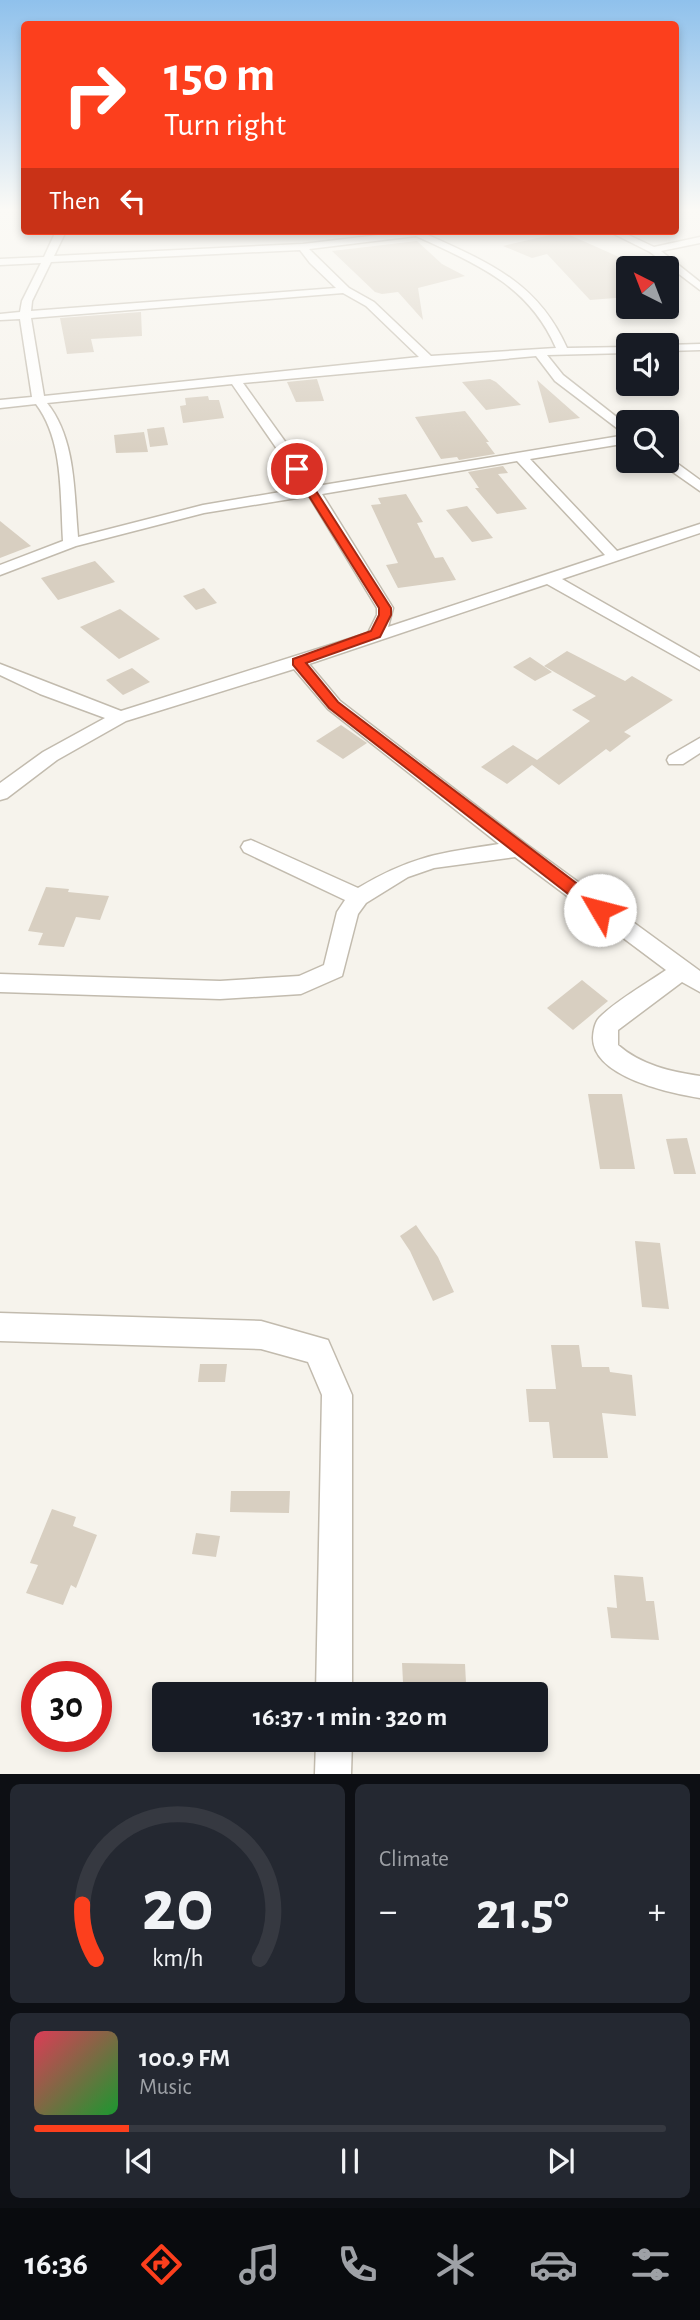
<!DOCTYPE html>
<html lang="en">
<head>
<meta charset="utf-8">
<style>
  body { margin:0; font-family:"Alegreya Sans",sans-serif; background:#242831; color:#f1f3f6; height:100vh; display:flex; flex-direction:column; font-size:26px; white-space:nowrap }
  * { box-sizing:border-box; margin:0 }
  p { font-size:23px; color:#9ea1a6 }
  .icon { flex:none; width:38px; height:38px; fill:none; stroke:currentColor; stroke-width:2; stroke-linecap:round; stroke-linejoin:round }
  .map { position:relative; height:1774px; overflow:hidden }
  .side { display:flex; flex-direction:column; gap:10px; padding:10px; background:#0d0f14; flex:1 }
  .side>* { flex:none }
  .banner { position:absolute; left:21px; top:21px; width:658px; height:214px; border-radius:7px; box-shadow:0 4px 10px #0003; background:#fc3f1d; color:#fff; overflow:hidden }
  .needle { width:46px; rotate:318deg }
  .buttons { position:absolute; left:616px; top:256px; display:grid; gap:14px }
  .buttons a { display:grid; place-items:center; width:63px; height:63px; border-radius:7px; background:#171b24; box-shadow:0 4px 10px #0003; font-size:35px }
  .speed { position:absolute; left:21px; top:1661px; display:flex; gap:14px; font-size:35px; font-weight:700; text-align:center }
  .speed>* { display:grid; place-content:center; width:91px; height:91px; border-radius:50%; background:#171b24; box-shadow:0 4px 10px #0003; line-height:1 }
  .speed .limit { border:10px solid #d22; background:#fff; color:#111 }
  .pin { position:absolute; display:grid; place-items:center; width:60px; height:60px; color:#fff; margin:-30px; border:4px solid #fff; border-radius:50%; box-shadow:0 2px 7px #0007 }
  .me { position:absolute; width:77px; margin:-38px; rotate:307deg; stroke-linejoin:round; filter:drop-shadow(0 0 5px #0008) }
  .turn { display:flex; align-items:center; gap:24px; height:147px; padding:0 28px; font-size:32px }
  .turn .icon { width:91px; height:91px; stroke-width:2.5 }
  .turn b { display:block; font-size:49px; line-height:60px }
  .then { display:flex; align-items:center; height:66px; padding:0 28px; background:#0003; gap:14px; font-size:26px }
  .big { font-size:52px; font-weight:700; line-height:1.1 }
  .side .widget { flex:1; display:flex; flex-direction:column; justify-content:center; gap:10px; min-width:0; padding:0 24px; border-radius:10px; background:#242831 }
  .side .dial { align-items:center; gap:0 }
  .dial svg { height:182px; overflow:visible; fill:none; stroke:#363941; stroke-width:7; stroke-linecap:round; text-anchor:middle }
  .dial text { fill:#f1f3f6; stroke:none }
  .song { display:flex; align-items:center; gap:21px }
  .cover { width:84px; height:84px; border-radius:10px; background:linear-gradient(135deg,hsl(350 70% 55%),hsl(130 70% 35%)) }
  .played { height:7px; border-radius:4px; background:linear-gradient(90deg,#fc3f1d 15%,#363941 15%) }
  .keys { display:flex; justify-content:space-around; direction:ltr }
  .heat { display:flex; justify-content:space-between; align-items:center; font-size:38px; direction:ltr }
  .side .tiles { flex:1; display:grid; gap:10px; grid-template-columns:1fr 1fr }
  .widget:last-child { grid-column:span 2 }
  .trip { position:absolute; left:152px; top:1682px; width:396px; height:70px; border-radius:7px; background:#171b24; box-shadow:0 4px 10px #0003; font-weight:700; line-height:70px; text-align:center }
  .dock { display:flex; height:112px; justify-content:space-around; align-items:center; background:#090b0e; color:#9ea1a6 }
  .dock .icon { width:49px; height:49px }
  .dock .current { color:#fc3f1d }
  .dock b { font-size:32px; color:#f1f3f6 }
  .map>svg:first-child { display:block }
  .building { fill:#d8cfc1 }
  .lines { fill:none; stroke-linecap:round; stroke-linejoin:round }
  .street-casing { stroke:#c2bbae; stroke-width:3 }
  .street { fill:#fff; fill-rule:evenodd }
  .route { fill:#fc3f1d; stroke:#a42913; stroke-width:2 }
</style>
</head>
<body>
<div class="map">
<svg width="700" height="1774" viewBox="0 0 700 1774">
  <rect width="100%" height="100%" fill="#f6f3ec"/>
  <g class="building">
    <polygon points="563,232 628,261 628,297 590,300 547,254 532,258 503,246"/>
    <polygon points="417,241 442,264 465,276 418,288 423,320 398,292 382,294 375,292 332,251"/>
    <polygon points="141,312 142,336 91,339 94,352 67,354 60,318"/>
    <polygon points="317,379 324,401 296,402 287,382"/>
    <polygon points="490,379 496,382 521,405 486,410 462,382"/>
    <polygon points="537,380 580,418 549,423"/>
    <polygon points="208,396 209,400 219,400 224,418 183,423 180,406 186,405 185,398"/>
    <polygon points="465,411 489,442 486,442 495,454 459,460 457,457 441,459 415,417"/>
    <polygon points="164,427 168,445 150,447 147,429"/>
    <polygon points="144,432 148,452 116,453 114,435"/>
    <polygon points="503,466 508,473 498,474 527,509 497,514 475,488 479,488 468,472"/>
    <polygon points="406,494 423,522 417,523 435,558 443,557 456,580 398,588 386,565 398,563 371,505 381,504 378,498"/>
    <polygon points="467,506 493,538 472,542 446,510"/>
    <polygon points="0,521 31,546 0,558"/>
    <polygon points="95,561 115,582 58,600 41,578"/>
    <polygon points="204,588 217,603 196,610 183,596"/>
    <polygon points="120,609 160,639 119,659 80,627"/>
    <polygon points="567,651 625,681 632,676 673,700 624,732 631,736 610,752 606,749 559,785 532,765 507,784 481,767 513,745 537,760 590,721 572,710 596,696 544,666"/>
    <polygon points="530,657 552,672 535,681 513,667"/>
    <polygon points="132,668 150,682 123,695 106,680"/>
    <polygon points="341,725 367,743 343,759 316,741"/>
    <polygon points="46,887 69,889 68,892 109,896 100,920 76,917 64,947 38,945 43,933 28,931"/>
    <polygon points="582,980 608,1001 573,1030 547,1008"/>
    <polygon points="588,1094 622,1094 635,1169 600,1169"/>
    <polygon points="687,1138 696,1174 674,1174 666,1139"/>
    <polygon points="416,1225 438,1257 454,1292 433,1301 410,1251 400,1236"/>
    <polygon points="635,1241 660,1243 669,1309 642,1307"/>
    <polygon points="551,1345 579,1345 582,1367 609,1367 610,1372 632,1375 636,1416 602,1413 608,1458 553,1458 549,1422 529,1422 526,1389 556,1389"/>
    <polygon points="200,1364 227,1364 225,1382 198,1382"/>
    <polygon points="231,1491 290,1491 289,1513 230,1512"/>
    <polygon points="52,1509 76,1517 73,1526 97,1535 76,1588 71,1585 63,1605 26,1593 38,1565 30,1563"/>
    <polygon points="196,1533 220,1536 216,1557 192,1554"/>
    <polygon points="614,1575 643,1577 646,1601 654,1601 659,1640 611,1638 607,1607 617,1608"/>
    <polygon points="402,1663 465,1664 466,1683 403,1682"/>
  </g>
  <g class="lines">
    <defs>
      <g id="street">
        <path d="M56,231H66L54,256L303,244L412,231H440L428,235C490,263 538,283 567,348L628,347V353L547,355L563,375L628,426V443L530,459L617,551L700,524V533L562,579L700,658V670L547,584L309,664L340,701L526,844L700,971V992L682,982L618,1030V1045C641,1065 671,1072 700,1076V1098C670,1093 593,1077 593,1038C593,1032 595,1022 599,1018C614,1002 647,983 666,970L515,857L434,868L408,877L366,903L358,914L342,976L301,994L220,999L0,992V974L220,981L299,976L324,965L337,912L345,900L244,852L241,847L244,842L251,840L358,888C412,856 439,853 499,844L328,709L294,669L126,721L57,760L7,798L0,800V783L43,752L105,718L40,694L0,675V664L121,711L368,633L377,615V608L309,496L204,513L76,546L0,575V565L63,541C60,496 64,441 36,404L0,408V400L32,397L20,319L0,320V314L20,312L22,301L41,263L0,265V259L44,257ZM416,236C476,264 528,284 556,348L431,356L374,302L349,288L309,249ZM300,250L310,263L336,288L31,311L32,301L51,262ZM343,293L366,306L419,357L44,396L31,318ZM536,356L555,381L626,435L317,486L243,383ZM232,384L304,488L203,505L78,537C74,493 76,439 47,403ZM517,461L605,555L388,627L393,608L322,494Z"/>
        <polygon points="608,231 620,231 654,247 700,237 700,243 661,251 700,282 700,290 650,252"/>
        <polygon points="700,344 700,350 667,351 667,345"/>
        <polygon points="667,456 700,480 700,491 660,463 658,460 667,460"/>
        <polygon points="700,738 700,753 683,764 669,764 667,760 669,756"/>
        <polygon points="0,1313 261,1321 328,1340 352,1395 352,1694 316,1694 322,1395 308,1362 261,1349 0,1341"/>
        <polygon points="316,1740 352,1740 351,1774 315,1774"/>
      </g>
    </defs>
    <use href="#street" class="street-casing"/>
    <use href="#street" class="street"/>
  </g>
  <linearGradient id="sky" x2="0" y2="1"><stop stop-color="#8fc1ec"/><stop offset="0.46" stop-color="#fbfaf6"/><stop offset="1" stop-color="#fbfaf6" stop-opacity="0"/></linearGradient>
  <rect width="700" height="456" fill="url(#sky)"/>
  <polygon class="route" points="294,467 302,469 391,608 391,615 380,637 306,663 338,702 605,905 608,910 605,914 594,914 329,708 293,665 293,659 371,631 379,615 379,608 292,469"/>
</svg>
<div class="buttons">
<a><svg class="needle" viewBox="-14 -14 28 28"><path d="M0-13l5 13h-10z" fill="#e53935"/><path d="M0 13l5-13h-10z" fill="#9ea1a6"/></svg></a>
<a><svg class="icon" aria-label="sound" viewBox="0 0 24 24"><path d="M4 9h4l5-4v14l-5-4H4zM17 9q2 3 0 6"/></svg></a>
<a><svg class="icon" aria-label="search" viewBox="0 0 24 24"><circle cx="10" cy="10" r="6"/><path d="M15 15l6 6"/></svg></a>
</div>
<div class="speed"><div class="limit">30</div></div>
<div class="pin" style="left:297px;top:469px;background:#d93025"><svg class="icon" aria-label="arrive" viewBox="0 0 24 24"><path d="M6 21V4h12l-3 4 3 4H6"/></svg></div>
<svg class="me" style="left:600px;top:910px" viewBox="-20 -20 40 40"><circle r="19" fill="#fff"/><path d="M0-13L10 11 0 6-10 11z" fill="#fc3f1d"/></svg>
<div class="trip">16:37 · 1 min · 320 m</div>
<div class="banner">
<div class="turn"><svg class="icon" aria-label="right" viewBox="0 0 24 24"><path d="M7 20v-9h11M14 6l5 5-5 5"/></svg><div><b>150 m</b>Turn right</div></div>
<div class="then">Then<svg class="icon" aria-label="left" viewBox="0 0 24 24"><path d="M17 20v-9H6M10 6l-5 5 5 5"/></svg></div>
</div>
</div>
<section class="side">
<div class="tiles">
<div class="widget dial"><svg viewBox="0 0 100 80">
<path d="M14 69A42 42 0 1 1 86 69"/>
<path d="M14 69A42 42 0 0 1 8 45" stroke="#fc3f1d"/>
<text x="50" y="56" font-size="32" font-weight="700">20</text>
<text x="50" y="72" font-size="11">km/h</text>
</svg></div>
<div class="widget"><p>Climate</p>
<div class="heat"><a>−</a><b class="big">21.5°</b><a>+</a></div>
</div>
<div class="widget">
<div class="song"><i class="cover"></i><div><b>100.9 FM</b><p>Music</p></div></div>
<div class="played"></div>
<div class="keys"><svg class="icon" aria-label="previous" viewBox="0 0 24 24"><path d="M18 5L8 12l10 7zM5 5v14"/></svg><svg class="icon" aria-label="pause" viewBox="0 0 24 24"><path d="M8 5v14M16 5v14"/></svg><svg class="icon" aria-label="next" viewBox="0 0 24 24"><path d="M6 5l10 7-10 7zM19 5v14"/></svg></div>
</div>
</div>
</section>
<nav class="dock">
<b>16:36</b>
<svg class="icon current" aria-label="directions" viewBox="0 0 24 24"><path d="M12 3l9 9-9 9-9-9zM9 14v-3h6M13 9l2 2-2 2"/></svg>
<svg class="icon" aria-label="music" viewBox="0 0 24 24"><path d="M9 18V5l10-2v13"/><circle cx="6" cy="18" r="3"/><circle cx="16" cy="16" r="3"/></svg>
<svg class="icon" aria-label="phone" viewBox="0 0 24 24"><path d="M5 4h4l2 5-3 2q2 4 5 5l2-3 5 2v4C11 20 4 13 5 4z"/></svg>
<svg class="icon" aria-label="climate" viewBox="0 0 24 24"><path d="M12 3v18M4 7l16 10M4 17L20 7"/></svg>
<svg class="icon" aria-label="car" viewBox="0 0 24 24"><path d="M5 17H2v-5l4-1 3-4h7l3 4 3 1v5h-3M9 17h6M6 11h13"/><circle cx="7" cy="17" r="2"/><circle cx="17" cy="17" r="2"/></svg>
<svg class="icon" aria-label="filters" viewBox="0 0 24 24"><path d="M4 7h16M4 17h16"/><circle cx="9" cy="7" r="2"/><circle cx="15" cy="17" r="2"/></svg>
</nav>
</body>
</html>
